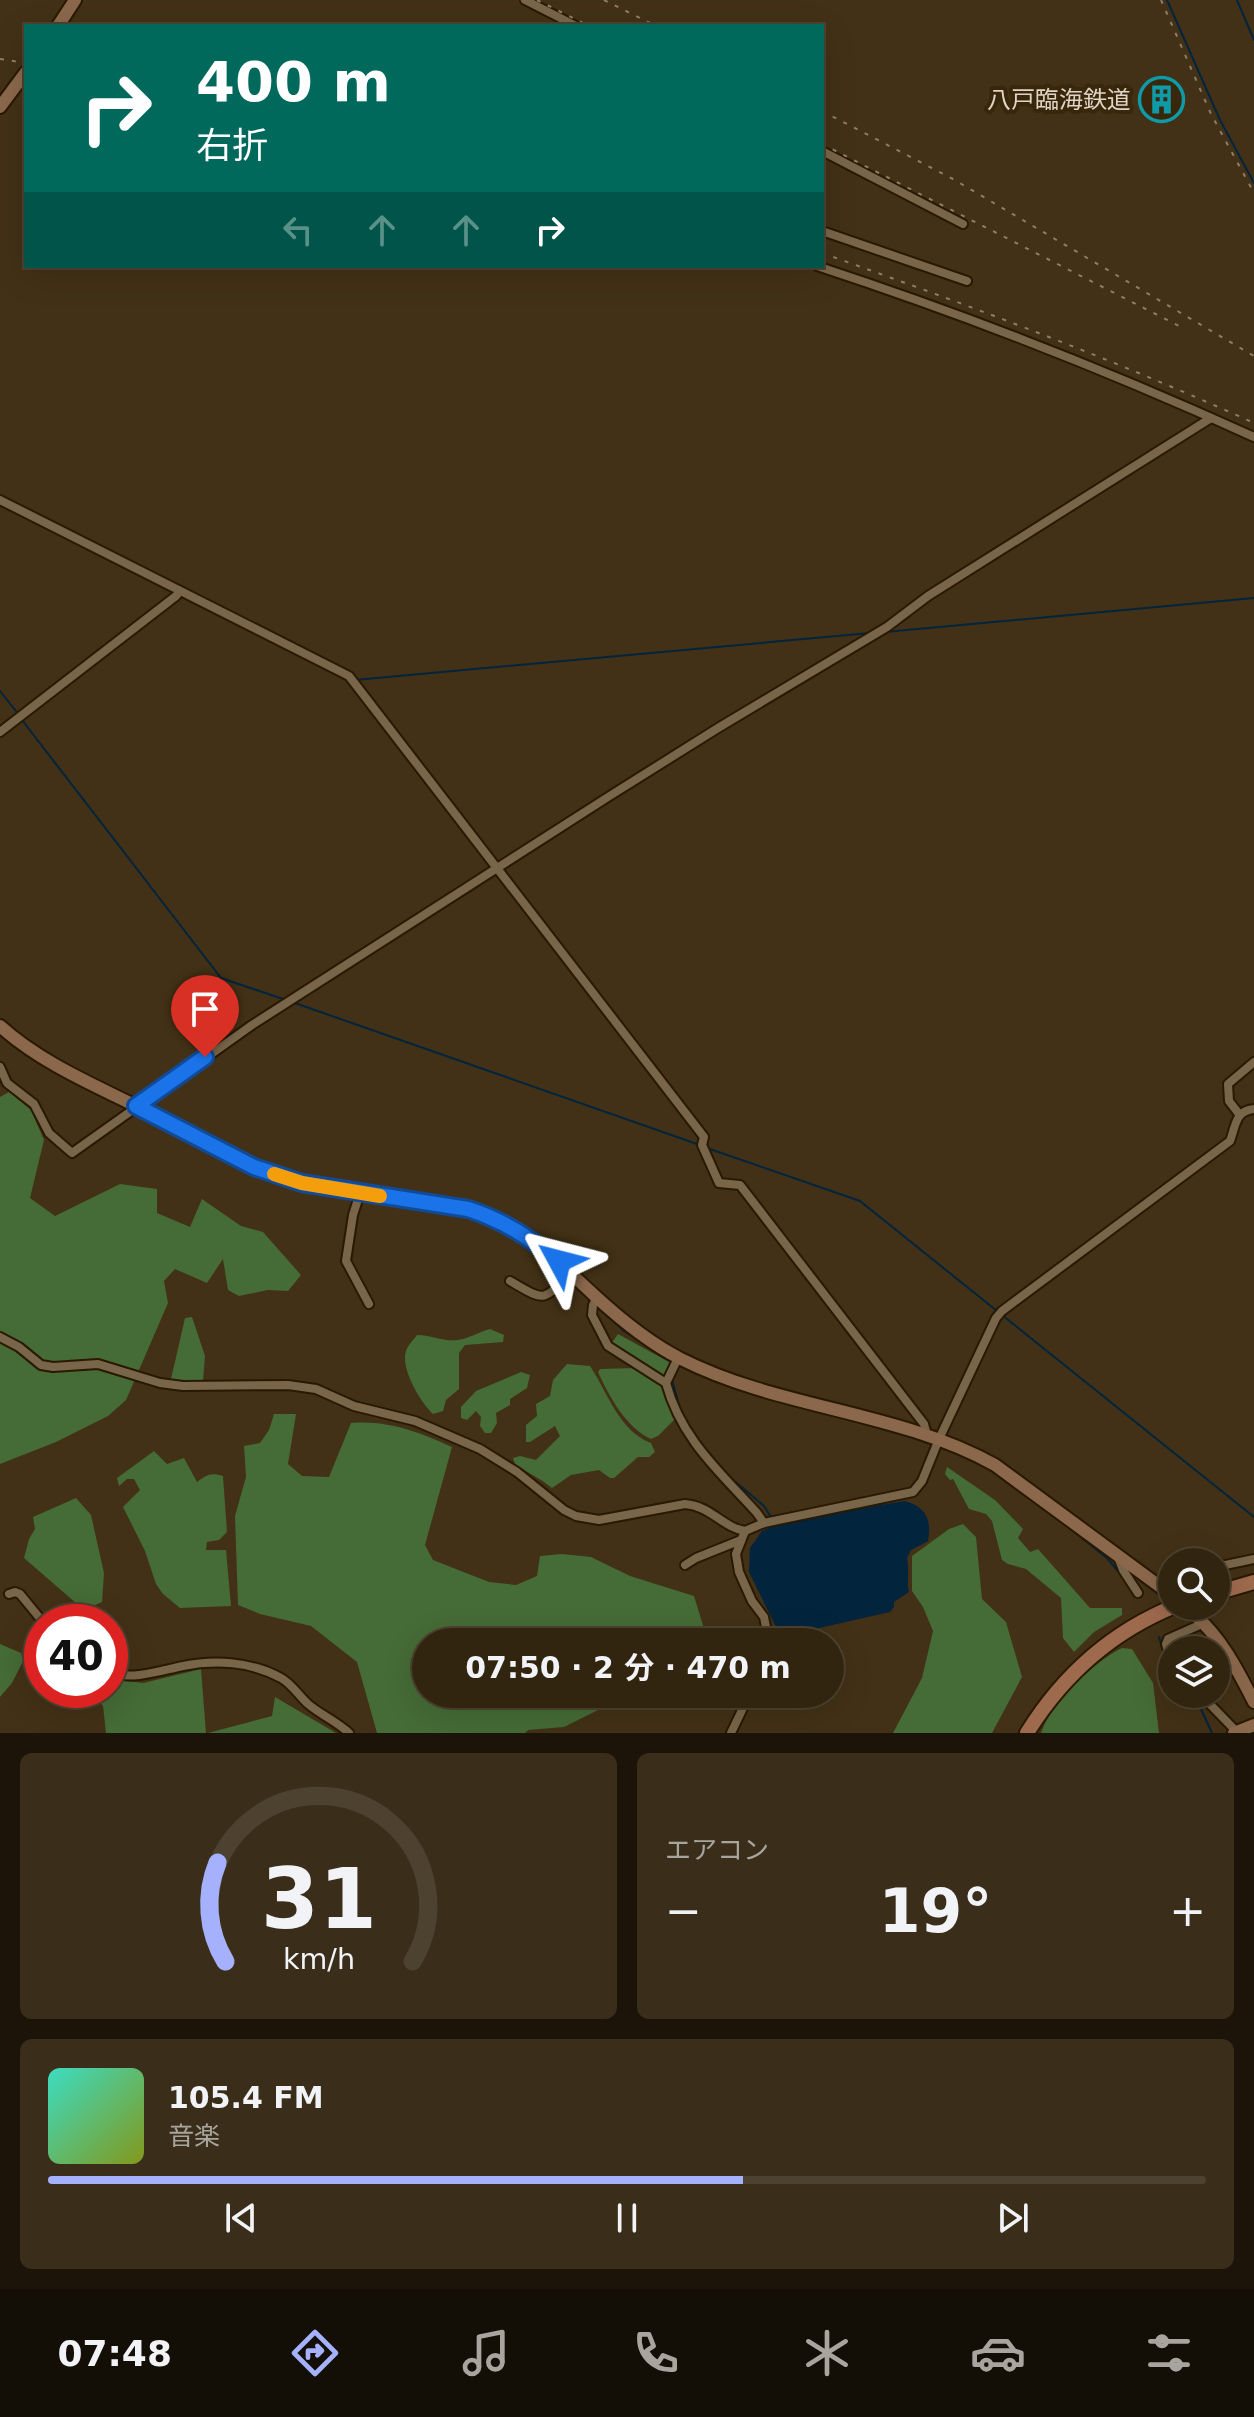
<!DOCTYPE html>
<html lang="ja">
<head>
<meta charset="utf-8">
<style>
  body { margin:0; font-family:"DejaVu Sans","Noto Sans JP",sans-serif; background:#3a2d19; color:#f1f3f6; height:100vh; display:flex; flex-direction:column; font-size:30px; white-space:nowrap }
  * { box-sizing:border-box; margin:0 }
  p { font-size:26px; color:#a8a59f }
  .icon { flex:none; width:44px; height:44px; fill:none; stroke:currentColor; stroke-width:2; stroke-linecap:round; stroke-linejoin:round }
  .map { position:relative; height:1733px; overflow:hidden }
  .side { display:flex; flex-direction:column; gap:20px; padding:20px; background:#1c1409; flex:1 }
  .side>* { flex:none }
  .top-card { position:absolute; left:24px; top:24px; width:800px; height:244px; border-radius:0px; box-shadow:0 8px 32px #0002,0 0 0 2px #4d4230; background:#00695c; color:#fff; overflow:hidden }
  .tools { position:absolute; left:1158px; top:1548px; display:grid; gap:16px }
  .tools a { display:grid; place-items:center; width:72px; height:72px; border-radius:50%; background:#322510; box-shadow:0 8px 32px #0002,0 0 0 2px #4d4230; font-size:40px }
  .speed { position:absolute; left:24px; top:1604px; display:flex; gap:16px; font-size:40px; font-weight:700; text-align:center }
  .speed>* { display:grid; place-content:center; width:104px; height:104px; border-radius:50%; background:#322510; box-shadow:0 8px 32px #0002,0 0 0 2px #4d4230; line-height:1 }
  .speed .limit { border:12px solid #d22; background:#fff; color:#111 }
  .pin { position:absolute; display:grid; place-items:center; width:68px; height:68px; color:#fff; margin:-82px -34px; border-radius:50% 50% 50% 0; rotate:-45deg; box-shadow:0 0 8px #0007 }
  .pin .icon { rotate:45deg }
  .me { position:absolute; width:88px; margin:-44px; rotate:308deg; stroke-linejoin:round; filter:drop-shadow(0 0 6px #0008) }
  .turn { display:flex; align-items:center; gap:28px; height:168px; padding:0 40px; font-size:36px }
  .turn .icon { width:104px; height:104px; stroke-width:2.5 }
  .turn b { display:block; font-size:56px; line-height:68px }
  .lanes { display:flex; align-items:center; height:76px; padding:0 40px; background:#0003; justify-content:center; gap:40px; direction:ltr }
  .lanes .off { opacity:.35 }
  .big { font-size:60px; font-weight:700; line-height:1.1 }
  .side .tile { flex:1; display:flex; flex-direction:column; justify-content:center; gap:12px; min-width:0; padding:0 28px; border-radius:12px; background:#3a2d19 }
  .side .dial { align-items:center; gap:0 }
  .dial svg { height:208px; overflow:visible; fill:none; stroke:#4d4230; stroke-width:7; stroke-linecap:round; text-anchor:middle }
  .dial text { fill:#f1f3f6; stroke:none }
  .song { display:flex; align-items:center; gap:24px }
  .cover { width:96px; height:96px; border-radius:12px; background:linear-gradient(135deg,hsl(170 70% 55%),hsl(70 70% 35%)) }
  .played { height:8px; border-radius:4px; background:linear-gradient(90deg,#a5b1fc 60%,#4d4230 60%) }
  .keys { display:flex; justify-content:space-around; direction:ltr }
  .heat { display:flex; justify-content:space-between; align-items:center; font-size:44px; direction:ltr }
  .side .tiles { flex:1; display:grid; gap:20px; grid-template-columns:1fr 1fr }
  .tile:last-child { grid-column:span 2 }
  .trip { position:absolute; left:412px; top:1628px; width:432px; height:80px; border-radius:40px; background:#322510; box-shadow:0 8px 32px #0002,0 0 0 2px #4d4230; font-weight:700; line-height:80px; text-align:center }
  .menu { display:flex; height:128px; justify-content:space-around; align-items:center; background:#140f06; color:#a8a59f }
  .menu .icon { width:56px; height:56px }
  .menu .selected { color:#a5b1fc }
  .menu b { font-size:36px; color:#f1f3f6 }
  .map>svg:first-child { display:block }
  .green { fill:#456b36 }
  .water { fill:#02243d }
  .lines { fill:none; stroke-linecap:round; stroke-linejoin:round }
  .stream { stroke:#02243d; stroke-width:2 }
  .street-casing { stroke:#291900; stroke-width:12 }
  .secondary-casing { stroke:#291900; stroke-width:16 }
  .primary-casing { stroke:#291900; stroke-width:18 }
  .street { stroke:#796549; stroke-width:8 }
  .secondary { stroke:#8b684c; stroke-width:12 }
  .primary { stroke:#9e6a4e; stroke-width:14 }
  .rail { stroke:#8d7e69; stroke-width:2; stroke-dasharray:4 8; stroke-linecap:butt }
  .route-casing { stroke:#114b97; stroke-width:20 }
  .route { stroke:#1a73e8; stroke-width:14 }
  .slow { stroke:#f59e0b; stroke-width:14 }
  .labels { text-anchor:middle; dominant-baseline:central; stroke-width:8; stroke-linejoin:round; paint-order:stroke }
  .poi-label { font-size:24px; fill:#dfd4c5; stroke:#38270b; text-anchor:end }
</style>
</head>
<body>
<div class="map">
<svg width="1254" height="1733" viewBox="0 0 1254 1733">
  <rect width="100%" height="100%" fill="#423116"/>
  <g class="green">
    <polygon points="9,1092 31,1110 44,1140 30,1198 55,1216 120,1184 157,1189 157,1213 190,1227 202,1199 241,1226 263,1232 301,1275 288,1291 268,1290 239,1296 228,1290 223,1259 207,1283 175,1269 164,1281 168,1303 126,1400 108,1416 56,1442 0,1464 0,1097"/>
    <polygon points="192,1317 205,1356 203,1381 183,1382 171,1379 185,1318"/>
    <path d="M490,1329L504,1335L503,1342L465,1345L459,1353V1389L446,1400L443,1411L433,1414C421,1403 400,1368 406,1351C408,1345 413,1340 417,1335C431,1335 445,1342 458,1340C468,1339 479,1332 490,1329Z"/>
    <polygon points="618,1334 671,1363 666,1376 614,1348 611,1344"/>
    <path d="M567,1364L590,1366C608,1393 619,1431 651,1443L655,1452L649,1457H638L614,1478H610L599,1470L571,1475L552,1488C540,1478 528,1473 515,1464L513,1458L520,1456L536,1460L560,1436L555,1426L530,1442H526V1425L537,1416L536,1404L550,1396L553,1380Z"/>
    <path d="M636,1368L663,1385L675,1419L658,1436L651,1439C626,1428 609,1396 598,1372L600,1369Z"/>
    <polygon points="521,1372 530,1375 527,1388 510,1399 510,1405 496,1413 497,1423 491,1433 485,1433 480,1426 481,1417 476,1411 467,1420 461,1418 461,1407 476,1391"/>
    <path d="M274,1414H296L288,1464L302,1476L329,1477L351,1423C388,1420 419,1432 452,1447L425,1545L433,1560L489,1582L516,1585L537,1576L540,1556L562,1554L591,1557L630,1576L694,1596L706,1635L703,1642H426V1694H601L600,1709L564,1727L528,1730L525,1733H377L357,1662L311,1626L260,1614L238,1605L235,1516L246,1477L244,1446L260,1443L269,1430Z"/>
    <path d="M154,1451L167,1464L184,1458L197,1482C206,1475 211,1472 223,1476L227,1532L219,1540L207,1542L206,1550H226L231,1606L180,1608L163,1594L156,1584L145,1551L123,1507L140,1490L134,1479H127L119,1486L117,1478Z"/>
    <polygon points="947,1467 995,1500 1023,1529 1018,1538 1030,1552 1038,1549 1090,1608 1122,1608 1122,1615 1094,1632 1074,1652 1063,1638 1061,1598 1026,1569 1008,1564 1002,1560 992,1521 986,1514 969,1509 953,1479 950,1480 945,1474"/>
    <polygon points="76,1498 91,1515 104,1573 102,1602 84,1610 24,1558 29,1539 35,1529 33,1517"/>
    <polygon points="963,1524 976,1537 982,1599 1006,1622 1022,1677 992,1733 893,1733 922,1678 933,1631 923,1607 912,1591 912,1556 949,1529"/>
    <polygon points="0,1644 21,1653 23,1661 12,1683 0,1697"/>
    <path d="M1122,1648L1132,1649L1153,1683L1159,1733H1041C1050,1704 1094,1661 1122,1648Z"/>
    <polygon points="201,1669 206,1733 106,1733 103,1706 89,1690 110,1690 110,1679 143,1683"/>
    <polygon points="275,1697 336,1733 208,1733 272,1716"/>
  </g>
  <path class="water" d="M905,1501C926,1507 932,1520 928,1541L911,1550L907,1558C910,1571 906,1580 909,1592L894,1602V1607L890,1612L806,1631L790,1626L778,1627L775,1625L749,1572L750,1548L762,1531L773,1526L837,1512Z"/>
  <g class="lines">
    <g class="stream">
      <polyline points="1167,0 1220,120 1254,183"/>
      <polyline points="1237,0 1254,40"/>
      <polyline points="885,632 1254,598"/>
      <polyline points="326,669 349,680"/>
      <polyline points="355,680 870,633"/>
      <polyline points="0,691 19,715"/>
      <polyline points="22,720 221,978 286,1000"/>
      <polyline points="292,1002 697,1144"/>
      <polyline points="0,1035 31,1058"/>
      <polyline points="111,1100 127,1109"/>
      <polyline points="136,1114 252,1174 300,1190 355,1199"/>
      <polyline points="707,1148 860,1201 997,1311"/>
      <polyline points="362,1200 423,1208"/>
      <polyline points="541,1255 563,1275"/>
      <polyline points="568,1280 593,1302"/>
      <polyline points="597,1306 624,1331 673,1362"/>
      <polyline points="1002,1315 1254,1517"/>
      <polyline points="678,1365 712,1380 750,1393"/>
      <polyline points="672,1380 680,1408"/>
      <polyline points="826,1413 928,1442"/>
      <polyline points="988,1468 1000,1476"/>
      <polyline points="724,1472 764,1506 771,1517"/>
      <polyline points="1072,1530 1108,1559 1125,1580"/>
      <polyline points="1159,1637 1167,1663 1172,1669"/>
      <polyline points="1194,1694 1212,1733"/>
    </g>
    <defs>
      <g id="street">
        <polyline points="525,0 576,26"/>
        <polyline points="822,151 963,224"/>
        <polyline points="822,231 967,281"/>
        <path d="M817,266C966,315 1112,372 1254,437"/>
        <polyline points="0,500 349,676 704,1137 702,1145 719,1183 740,1185 924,1424 927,1435"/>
        <polyline points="0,732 176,596 180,591"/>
        <polyline points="0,1067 7,1083 34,1104 49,1133 72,1153 252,1025 608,797 718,728 887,627 928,596 1211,418"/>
        <polyline points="1239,1114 1229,1101 1228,1084 1254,1062"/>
        <polyline points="360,1193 353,1215 346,1261 369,1304"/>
        <path d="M510,1281C545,1301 542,1303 570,1273"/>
        <polyline points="597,1298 593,1305 592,1315 608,1346 666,1383"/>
        <path d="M0,1337L19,1347L41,1365L53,1367L98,1364L160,1383L183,1386L288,1385L316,1389L354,1406L415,1421L480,1449L517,1472L564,1510L576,1516L599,1520L685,1504C711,1506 722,1527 745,1531"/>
        <path d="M678,1358L666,1383C681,1439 720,1472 757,1513L764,1523"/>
        <polyline points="1118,1557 1123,1570 1138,1593"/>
        <polyline points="685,1565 696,1558 741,1540"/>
        <polyline points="1216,1567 1254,1559"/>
        <polyline points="1161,1588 1172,1579"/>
        <polyline points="9,1594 15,1592 20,1594 43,1622"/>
        <path d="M769,1642L764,1617L752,1601L739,1572L736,1554L745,1531L764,1523L913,1492L922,1481L939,1439L996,1318L1002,1311L1230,1141C1236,1125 1235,1111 1254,1109"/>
        <polyline points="1172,1664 1166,1644 1168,1639 1204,1623"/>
        <path d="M110,1673C134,1680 159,1671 183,1666C215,1659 252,1662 281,1678C292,1684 299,1696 308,1704C321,1715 336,1721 349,1733"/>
        <polyline points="1200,1694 1237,1732"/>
        <polyline points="731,1733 743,1708 755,1694"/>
      </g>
      <g id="secondary">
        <polyline points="58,26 75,0"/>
        <polyline points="0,107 26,72"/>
        <path d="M0,1026C44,1066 104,1089 156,1116C203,1141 252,1173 304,1184C346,1192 388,1196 430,1203C450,1206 470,1208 489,1216C531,1232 561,1265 594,1295C620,1319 649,1343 681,1359C780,1409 898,1411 995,1465L1166,1591"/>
        <path d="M1194,1614C1222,1639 1237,1669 1254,1702"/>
        <polyline points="1234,1733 1254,1725"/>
      </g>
      <g id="primary">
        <polyline points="1216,1593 1254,1582"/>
        <path d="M1027,1733C1063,1675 1111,1632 1175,1606"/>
      </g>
    </defs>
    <use href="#street" class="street-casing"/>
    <use href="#secondary" class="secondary-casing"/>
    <use href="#primary" class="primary-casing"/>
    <use href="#street" class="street"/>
    <use href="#secondary" class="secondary"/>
    <use href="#primary" class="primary"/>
    <g class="rail">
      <polyline points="537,0 589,26"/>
      <polyline points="604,0 656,26"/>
      <polyline points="1161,0 1211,114 1254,193"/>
      <polyline points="0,59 26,63"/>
      <polyline points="822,111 953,179 1254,356"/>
      <polyline points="822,144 1183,328"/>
      <path d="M822,253C968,305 1113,359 1254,423"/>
    </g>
  </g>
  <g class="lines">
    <defs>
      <path id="route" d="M205,1057L136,1106L254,1167L302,1183L468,1209C505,1221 528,1237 559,1261"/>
    </defs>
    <use href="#route" class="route-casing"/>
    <use href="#route" class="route"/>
    <polyline class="slow" points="274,1174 302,1183 380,1196"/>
  </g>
  <defs>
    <symbol id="building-ring" viewBox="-11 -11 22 22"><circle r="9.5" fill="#38270b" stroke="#0f9aa8" stroke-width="1.5"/><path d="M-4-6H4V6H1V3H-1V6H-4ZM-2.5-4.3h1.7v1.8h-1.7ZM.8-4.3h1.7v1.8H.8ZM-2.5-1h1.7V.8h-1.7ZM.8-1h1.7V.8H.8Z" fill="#0f9aa8"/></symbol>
  </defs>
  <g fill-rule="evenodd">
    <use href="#building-ring" x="1136" y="74" width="51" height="51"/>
  </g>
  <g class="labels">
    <g class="poi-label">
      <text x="1131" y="100">八戸臨海鉄道</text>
    </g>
  </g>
</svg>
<div class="tools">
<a><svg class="icon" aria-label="search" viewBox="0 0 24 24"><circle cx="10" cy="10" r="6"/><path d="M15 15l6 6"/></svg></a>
<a><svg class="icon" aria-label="layers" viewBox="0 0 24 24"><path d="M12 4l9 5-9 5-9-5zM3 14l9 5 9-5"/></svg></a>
</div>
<div class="speed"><div class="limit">40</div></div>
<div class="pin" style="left:205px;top:1057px;background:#d93025"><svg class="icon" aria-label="arrive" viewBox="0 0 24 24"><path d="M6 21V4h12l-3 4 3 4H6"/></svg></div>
<svg class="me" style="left:559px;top:1261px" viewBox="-20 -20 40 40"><path d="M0-17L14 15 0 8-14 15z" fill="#1a73e8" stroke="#fff" stroke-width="4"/></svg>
<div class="trip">07:50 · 2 分 · 470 m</div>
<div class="top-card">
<div class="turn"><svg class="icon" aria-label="right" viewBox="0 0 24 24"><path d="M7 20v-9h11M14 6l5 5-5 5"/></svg><div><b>400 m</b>右折</div></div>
<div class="lanes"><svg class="icon off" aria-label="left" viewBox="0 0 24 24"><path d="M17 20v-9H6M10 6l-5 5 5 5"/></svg><svg class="icon off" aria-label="ahead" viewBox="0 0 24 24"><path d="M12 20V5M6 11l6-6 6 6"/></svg><svg class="icon off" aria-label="ahead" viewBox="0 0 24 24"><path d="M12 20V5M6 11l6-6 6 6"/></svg><svg class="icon" aria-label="right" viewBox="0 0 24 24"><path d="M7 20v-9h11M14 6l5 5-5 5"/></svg></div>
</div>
</div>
<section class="side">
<div class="tiles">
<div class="tile dial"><svg viewBox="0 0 100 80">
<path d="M14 69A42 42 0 1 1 86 69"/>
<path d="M14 69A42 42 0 0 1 11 31" stroke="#a5b1fc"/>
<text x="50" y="56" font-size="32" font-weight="700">31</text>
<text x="50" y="72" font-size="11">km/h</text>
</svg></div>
<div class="tile"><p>エアコン</p>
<div class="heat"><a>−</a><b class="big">19°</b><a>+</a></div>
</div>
<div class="tile">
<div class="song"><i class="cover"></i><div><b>105.4 FM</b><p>音楽</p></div></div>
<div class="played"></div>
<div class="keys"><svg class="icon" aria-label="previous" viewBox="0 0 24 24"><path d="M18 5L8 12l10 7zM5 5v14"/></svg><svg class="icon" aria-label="pause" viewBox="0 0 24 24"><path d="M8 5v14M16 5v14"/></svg><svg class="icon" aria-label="next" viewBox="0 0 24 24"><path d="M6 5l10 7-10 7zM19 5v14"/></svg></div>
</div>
</div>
</section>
<nav class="menu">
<b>07:48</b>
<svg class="icon selected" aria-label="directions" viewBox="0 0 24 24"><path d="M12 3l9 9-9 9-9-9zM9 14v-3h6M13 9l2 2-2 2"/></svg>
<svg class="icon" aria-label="music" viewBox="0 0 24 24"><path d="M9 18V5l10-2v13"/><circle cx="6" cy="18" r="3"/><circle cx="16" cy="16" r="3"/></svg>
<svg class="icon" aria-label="phone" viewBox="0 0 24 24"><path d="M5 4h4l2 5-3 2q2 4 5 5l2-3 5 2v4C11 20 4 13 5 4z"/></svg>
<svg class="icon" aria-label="climate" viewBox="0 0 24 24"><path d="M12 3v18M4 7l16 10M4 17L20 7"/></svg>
<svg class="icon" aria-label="car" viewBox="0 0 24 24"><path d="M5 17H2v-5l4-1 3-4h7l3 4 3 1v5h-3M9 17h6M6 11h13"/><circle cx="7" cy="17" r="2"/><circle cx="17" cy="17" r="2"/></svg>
<svg class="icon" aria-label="filters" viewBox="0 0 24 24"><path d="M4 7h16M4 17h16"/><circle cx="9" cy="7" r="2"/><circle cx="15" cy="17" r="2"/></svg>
</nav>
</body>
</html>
